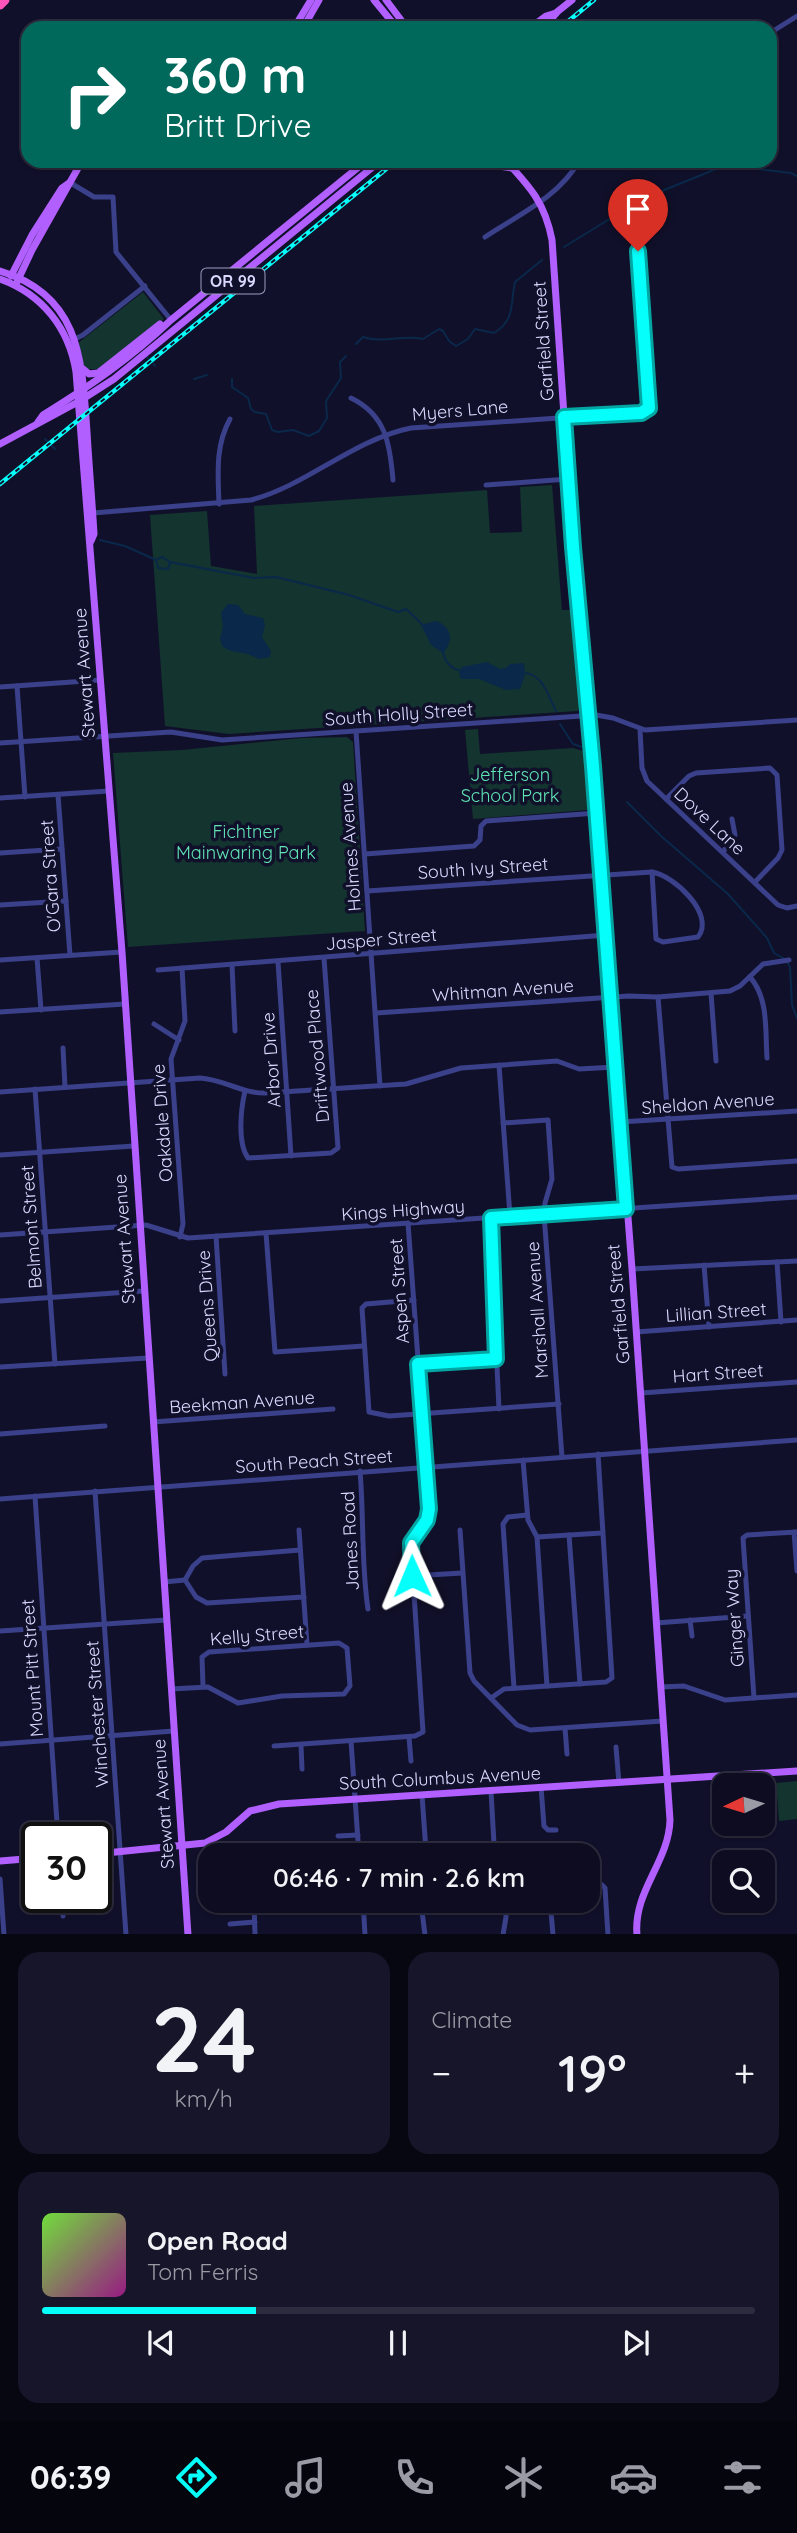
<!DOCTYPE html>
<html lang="en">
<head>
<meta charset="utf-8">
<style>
  body { margin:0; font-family:Quicksand,sans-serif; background:#161529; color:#f1f3f6; height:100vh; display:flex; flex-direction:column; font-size:26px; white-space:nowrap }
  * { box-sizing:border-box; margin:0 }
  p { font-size:23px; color:#9a9ba5 }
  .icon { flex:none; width:38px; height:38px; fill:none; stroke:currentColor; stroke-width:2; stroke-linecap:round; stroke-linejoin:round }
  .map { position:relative; height:1934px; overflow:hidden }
  .sheet { display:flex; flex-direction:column; gap:18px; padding:18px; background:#070712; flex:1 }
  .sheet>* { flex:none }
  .banner { position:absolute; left:21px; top:21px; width:756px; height:147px; border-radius:21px; box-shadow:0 2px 5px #0004,0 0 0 2px #2d2c3e; background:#00695c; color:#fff; overflow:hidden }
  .needle { width:46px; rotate:266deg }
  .tools { position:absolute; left:712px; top:1773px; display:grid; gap:14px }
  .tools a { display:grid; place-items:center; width:63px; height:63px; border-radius:14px; background:#0d0c20; box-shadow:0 2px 5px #0004,0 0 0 2px #2d2c3e; font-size:35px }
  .speed { position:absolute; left:21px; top:1822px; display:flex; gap:14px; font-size:35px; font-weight:700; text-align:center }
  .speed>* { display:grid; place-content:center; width:91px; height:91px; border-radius:50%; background:#0d0c20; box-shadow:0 2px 5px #0004,0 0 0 2px #2d2c3e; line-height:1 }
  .speed .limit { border:4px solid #111; border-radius:10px; background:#fff; color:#111 }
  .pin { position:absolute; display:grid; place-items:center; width:60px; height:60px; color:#fff; margin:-72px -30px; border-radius:50% 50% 50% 0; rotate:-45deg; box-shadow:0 0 7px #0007 }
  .pin .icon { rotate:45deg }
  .me { position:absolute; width:77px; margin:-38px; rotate:359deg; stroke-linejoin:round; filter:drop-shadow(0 0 5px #0008) }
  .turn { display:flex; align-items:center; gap:24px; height:147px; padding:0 28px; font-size:32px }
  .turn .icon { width:91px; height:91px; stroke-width:2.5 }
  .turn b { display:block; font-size:49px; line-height:60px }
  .big { font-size:52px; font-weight:600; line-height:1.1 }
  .sheet .tile { flex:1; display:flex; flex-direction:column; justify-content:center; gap:10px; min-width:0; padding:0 24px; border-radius:21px; background:#161529 }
  .sheet .dial { align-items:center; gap:0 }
  .dial b { font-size:91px; line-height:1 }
  .song { display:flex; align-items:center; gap:21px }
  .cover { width:84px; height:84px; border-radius:10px; background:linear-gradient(135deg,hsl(100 70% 55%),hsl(310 70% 35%)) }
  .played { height:7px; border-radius:4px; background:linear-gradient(90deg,#05fffb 30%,#2d2c3e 30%) }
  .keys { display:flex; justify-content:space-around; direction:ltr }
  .heat { display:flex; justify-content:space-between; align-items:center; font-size:38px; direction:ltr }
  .sheet .tiles { flex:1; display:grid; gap:18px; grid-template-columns:1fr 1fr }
  .tile:last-child { grid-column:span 2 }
  .trip { position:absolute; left:198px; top:1843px; width:402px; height:70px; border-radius:21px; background:#0d0c20; box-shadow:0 2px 5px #0004,0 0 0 2px #2d2c3e; font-weight:600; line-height:70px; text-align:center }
  .dock { display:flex; height:112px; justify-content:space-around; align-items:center; background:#05050d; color:#9a9ba5 }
  .dock .icon { width:49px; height:49px }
  .dock .active { color:#05fffb }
  .dock b { font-size:32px; color:#f1f3f6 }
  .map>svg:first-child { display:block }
  .green { fill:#13342f }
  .water { fill:#09284a }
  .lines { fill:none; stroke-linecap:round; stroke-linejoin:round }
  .stream { stroke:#09284a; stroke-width:2 }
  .minor { stroke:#3a408a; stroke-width:5 }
  .major { stroke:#b160ff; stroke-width:7 }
  .highway { stroke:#ff54b9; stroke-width:9 }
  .rail-casing { stroke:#05fffb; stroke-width:4.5 }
  .rail { stroke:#11102a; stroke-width:2; stroke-dasharray:5; stroke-linecap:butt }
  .route-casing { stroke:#03a6a3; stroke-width:18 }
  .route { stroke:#05fffb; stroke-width:12 }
  .labels { text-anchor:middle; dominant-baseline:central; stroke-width:7; stroke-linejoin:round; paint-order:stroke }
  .shield { fill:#11102a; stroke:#9d9dbf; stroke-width:2 }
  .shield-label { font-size:16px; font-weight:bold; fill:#d9d9ff }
  .street-label { font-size:18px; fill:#d9d9ff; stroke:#11102a }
  .park-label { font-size:18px; fill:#60e4b4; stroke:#11102a }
</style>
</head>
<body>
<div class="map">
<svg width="797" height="1935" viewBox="0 0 797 1935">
  <rect width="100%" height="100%" fill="#11102a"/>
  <g class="green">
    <polygon points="143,292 164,319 99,369 88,369 83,365 78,343"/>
    <polygon points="552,485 562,610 573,610 580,704 578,711 229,734 165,726 150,515 207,511 211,566 257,574 254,506 487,490 490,533 522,532 520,487"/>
    <polygon points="478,729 480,754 573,748 587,752 591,805 588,810 473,819 465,730"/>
    <polygon points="347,737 353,742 365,931 128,947 113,753 182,750 302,738"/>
    <polygon points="797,1781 797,1819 779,1821 776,1783"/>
  </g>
  <g class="water">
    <polygon points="228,604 238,605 245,614 263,618 265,625 262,637 271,651 270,657 259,659 248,654 231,651 223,647 220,639 223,627 221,613"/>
    <path d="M436,621C452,627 454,641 443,653L431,645L421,625Z"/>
    <polygon points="487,662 500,669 506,668 510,664 524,663 525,675 520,689 506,690 479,679 461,679 459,673 462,667"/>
  </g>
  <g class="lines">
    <g class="stream">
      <polyline points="734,166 791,173 797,176"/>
      <polyline points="564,247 642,199 726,165"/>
      <path d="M356,344L363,337C383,344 404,334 423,339L439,329L443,331L449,341L456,346L468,339L475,329L494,333C516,320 510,303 515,282L542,260"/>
      <polyline points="147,357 148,358"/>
      <polyline points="154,364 155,366"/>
      <polyline points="194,379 207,375"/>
      <polyline points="232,379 232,387 248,398 251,409 255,412 266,414 272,430 278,432 293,430 309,436 319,431 327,418 326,401 341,378 340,362 346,356"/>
      <polyline points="45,439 55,449"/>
      <polyline points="100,540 125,546 156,560 162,557 170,562 254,578 276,577 349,595 398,612 406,609 422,624"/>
      <polyline points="156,560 158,568 168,569 170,563"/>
      <path d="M443,652C445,662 451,669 462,671"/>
      <path d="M526,673C544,676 548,696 556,711"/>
      <polyline points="560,724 573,744 588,749"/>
      <polyline points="627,802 661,836 728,894 767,938 774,953 783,958"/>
      <polyline points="787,962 790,967 792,1005 797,1018"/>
    </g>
    <g class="minor">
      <polyline points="770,33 797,16"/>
      <polyline points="69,182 94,197 113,197 116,252 171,320"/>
      <path d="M485,237C518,215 559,197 579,161"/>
      <polyline points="75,339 83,335 145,286"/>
      <path d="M351,398C386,415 390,444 393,480"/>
      <polyline points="486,485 568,479"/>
      <path d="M219,504C218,474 215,446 230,419"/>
      <path d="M93,513L251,500C308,485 352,440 411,428L646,412L650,403L635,213"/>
      <polyline points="17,686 25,797"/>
      <polyline points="0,687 101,680"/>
      <polyline points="640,729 642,768 647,781 778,905 787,908 797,906"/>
      <polyline points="356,731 380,1086"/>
      <polyline points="0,743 171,732 222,740 596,715 613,718 645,730 797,720"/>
      <polyline points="58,795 70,955"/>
      <polyline points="0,798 109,791"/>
      <polyline points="666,799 689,776 696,773 770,768 777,775 782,850 778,858 755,882"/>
      <polyline points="723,852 735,835 732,819"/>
      <polyline points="0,853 62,849"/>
      <polyline points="365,854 474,846 480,840 481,826 486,821 597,813"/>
      <path d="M652,872C673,875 716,914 698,937L663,942L656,939Z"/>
      <polyline points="367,891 652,872"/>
      <polyline points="0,905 66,901"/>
      <polyline points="37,958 41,1010"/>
      <polyline points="0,960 122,952"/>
      <polyline points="278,962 291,1156"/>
      <polyline points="232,965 235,1031"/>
      <polyline points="158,970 606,935"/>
      <path d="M750,977C769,999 765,1030 767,1058"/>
      <polyline points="711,993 716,1061"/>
      <polyline points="658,997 672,1167 678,1169 797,1161"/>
      <polyline points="0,1012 125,1004"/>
      <polyline points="376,1013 629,996 658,997 730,991 740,986 763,964 789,960"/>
      <polyline points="154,1024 179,1040"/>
      <polyline points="63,1048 65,1087"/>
      <polyline points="499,1065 510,1216"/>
      <polyline points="35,1089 55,1364"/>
      <path d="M245,1091C241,1108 237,1143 248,1158L331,1153L338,1148L324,958"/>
      <path d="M0,1092L200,1078C223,1079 242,1094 266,1093L406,1084L461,1068L557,1061L579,1069L615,1067"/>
      <polyline points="620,1122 797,1111"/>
      <polyline points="503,1123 548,1120 552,1179 545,1203 544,1214 562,1457"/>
      <polyline points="0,1155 134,1146"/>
      <polyline points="490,1218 499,1409"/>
      <polyline points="266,1233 275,1352 364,1346"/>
      <polyline points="0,1235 146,1225 188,1238 797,1197"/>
      <polyline points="216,1236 225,1374"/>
      <polyline points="180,1237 183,1224 171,1059 185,1021 182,968"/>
      <polyline points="777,1262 781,1322"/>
      <polyline points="704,1265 709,1327"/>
      <polyline points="632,1269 797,1261"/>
      <polyline points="414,1300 366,1304 362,1308 369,1412 389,1416 559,1404"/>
      <polyline points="0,1301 143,1291"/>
      <polyline points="636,1332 797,1320"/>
      <polyline points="418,1364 496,1359"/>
      <polyline points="0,1367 148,1358"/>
      <polyline points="641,1393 797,1382"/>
      <polyline points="153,1422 333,1409"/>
      <polyline points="0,1434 105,1426"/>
      <polyline points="523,1460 528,1520 537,1537 547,1686"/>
      <path d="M360,1471C364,1517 361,1563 368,1609"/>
      <polyline points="95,1491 126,1935"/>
      <polyline points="35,1496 58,1838"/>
      <polyline points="0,1499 797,1440"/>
      <polyline points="299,1530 307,1645"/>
      <polyline points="460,1530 470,1673 474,1681 517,1725 530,1730 663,1721"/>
      <polyline points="794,1532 797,1571"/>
      <polyline points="569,1535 580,1684"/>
      <polyline points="537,1537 602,1533"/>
      <polyline points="412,1576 462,1573"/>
      <polyline points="185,1580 196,1597 207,1603 304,1597"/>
      <polyline points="185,1580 193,1566 202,1558 300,1550"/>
      <polyline points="164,1582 185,1580"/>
      <polyline points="690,1620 692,1636"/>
      <polyline points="656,1623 748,1616"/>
      <polyline points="0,1631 166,1620"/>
      <polyline points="660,1687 684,1686 725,1700 797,1695"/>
      <polyline points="514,1688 503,1524 508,1517 527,1515"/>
      <polyline points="171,1689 208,1687 238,1703 282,1696 344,1694 350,1686 347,1648 339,1643 209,1652 202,1657 203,1686"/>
      <polyline points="491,1698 504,1689 606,1682 612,1678 598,1454"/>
      <polyline points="754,1698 743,1538 747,1535 797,1532"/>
      <polyline points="565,1728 567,1754"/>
      <polyline points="409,1737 411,1761"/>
      <polyline points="351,1741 359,1855"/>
      <polyline points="0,1744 174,1731"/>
      <polyline points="301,1745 302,1769"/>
      <path d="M274,1746L415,1736L423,1732L411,1547C413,1533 428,1524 429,1509L408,1223"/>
      <polyline points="616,1747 619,1783"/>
      <polyline points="541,1787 544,1826 548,1830 556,1830"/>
      <polyline points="491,1791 494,1844 500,1855"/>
      <polyline points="422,1795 426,1851"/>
      <polyline points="338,1836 358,1835"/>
      <polyline points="411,1852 438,1850"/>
      <polyline points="0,1879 4,1935"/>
      <polyline points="588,1885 601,1884 605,1888 608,1935"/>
      <polyline points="62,1897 63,1916"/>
      <polyline points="254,1900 255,1935"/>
      <polyline points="302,1900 309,1911"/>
      <polyline points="363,1900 365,1935"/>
      <polyline points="550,1900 553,1935"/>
      <polyline points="475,1901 479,1909 506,1909"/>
      <polyline points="363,1906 421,1903 425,1935"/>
      <polyline points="230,1924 255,1922"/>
      <polyline points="503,1935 506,1917 505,1900"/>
    </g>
    <g class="major">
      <polyline points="374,0 397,28"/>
      <polyline points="386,0 407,28"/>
      <polyline points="294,28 311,0"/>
      <polyline points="303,28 319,0"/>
      <polyline points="530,28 546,16 556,13"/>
      <polyline points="544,28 557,12 572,0"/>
      <polyline points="491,161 499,166 512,168"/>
      <path d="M506,161C530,187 545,203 552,240L573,547L590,723L632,1269L670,1820C669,1862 633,1891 637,1935"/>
      <path d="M0,271C81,295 82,361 87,432C89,466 92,500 94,534L91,541"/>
      <polyline points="11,276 32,235 62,188 69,183"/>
      <path d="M0,279C42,294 69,328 76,372L122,952L188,1935"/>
      <polyline points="17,282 32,250 82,161"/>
      <polyline points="83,369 89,374 98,373 160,324"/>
      <path d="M38,422L43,415C90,386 131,358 171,320L366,161"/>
      <polyline points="0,444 78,402 114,379 380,161"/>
      <polyline points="96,1854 205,1843 226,1832 250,1811 279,1804 797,1771"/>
      <polyline points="0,1861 37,1858"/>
    </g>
    <polyline class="highway" points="0,5 5,0"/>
    <defs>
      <g id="rail">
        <polyline points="560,28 594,0"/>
        <polyline points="0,484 396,161"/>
      </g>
    </defs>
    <use href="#rail" class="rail-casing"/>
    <use href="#rail" class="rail"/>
  </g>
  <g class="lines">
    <defs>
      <polyline id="route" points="412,1576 411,1543 427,1520 429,1509 418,1364 496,1359 491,1218 626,1209 593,766 573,547 564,417 641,413 649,408 638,251"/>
    </defs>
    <use href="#route" class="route-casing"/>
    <use href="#route" class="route"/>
  </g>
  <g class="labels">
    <rect class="shield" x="201.5" y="268.5" width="63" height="25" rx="5"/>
    <g class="shield-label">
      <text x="233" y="281">OR 99</text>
    </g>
    <g class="street-label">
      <text transform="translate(543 341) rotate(-94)">Garfield Street</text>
      <text transform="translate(460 410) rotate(-5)">Myers Lane</text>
      <text transform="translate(84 673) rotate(-94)">Stewart Avenue</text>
      <text transform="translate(399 714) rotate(-4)">South Holly Street</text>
      <text transform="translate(710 821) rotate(43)">Dove Lane</text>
      <text transform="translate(350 847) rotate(-94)">Holmes Avenue</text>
      <text transform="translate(483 868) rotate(-4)">South Ivy Street</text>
      <text transform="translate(50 876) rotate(-94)">O'Gara Street</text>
      <text transform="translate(381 939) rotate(-5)">Jasper Street</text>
      <text transform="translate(503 990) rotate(-4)">Whitman Avenue</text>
      <text transform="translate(317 1056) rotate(-95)">Driftwood Place</text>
      <text transform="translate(271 1060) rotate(-94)">Arbor Drive</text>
      <text transform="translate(708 1103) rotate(-4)">Sheldon Avenue</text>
      <text transform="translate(162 1123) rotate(-94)">Oakdale Drive</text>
      <text transform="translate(403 1210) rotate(-4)">Kings Highway</text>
      <text transform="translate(31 1227) rotate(-94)">Belmont Street</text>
      <text transform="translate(124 1239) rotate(-94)">Stewart Avenue</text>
      <text transform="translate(399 1291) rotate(-94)">Aspen Street</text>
      <text transform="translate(618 1304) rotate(-95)">Garfield Street</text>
      <text transform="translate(207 1306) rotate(-94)">Queens Drive</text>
      <text transform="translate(537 1310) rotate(-94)">Marshall Avenue</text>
      <text transform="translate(716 1312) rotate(-4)">Lillian Street</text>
      <text transform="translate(718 1373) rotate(-4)">Hart Street</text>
      <text transform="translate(242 1402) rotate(-4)">Beekman Avenue</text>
      <text transform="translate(314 1461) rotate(-4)">South Peach Street</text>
      <text transform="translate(350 1541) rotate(-93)">Janes Road</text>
      <text transform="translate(734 1618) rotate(-94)">Ginger Way</text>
      <text transform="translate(257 1635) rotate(-5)">Kelly Street</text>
      <text transform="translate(32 1668) rotate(-94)">Mount Pitt Street</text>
      <text transform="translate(97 1714) rotate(-94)">Winchester Street</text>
      <text transform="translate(440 1778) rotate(-3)">South Columbus Avenue</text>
      <text transform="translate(163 1804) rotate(-94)">Stewart Avenue</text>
    </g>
    <g class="park-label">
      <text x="510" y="774">Jefferson<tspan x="510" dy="21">School Park</tspan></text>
      <text x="246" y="831">Fichtner<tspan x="246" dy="21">Mainwaring Park</tspan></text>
    </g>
  </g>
</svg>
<div class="tools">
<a><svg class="needle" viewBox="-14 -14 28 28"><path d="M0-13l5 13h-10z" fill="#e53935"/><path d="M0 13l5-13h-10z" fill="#9a9ba5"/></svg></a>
<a><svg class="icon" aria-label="search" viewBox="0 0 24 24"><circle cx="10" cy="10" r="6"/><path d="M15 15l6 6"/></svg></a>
</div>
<div class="speed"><div class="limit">30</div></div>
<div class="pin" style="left:638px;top:251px;background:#d93025"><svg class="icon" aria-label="arrive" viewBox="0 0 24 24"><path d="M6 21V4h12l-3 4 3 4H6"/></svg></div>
<svg class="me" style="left:412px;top:1576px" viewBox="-20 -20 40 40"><path d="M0-17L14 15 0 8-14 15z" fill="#05fffb" stroke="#fff" stroke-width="4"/></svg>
<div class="trip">06:46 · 7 min · 2.6 km</div>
<div class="banner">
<div class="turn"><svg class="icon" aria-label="right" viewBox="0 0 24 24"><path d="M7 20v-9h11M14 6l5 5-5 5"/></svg><div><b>360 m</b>Britt Drive</div></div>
</div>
</div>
<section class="sheet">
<div class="tiles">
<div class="tile dial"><b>24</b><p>km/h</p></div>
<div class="tile"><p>Climate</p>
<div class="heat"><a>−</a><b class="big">19°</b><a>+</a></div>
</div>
<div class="tile">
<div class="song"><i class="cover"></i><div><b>Open Road</b><p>Tom Ferris</p></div></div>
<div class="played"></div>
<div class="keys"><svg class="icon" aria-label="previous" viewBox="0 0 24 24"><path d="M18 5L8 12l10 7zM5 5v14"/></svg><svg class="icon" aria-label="pause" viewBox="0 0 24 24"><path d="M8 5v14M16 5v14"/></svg><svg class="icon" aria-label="next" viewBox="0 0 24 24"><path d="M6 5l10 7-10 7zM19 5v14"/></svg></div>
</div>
</div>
</section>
<nav class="dock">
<b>06:39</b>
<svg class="icon active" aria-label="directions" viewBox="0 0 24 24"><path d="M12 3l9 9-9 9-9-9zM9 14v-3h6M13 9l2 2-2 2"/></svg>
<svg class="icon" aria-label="music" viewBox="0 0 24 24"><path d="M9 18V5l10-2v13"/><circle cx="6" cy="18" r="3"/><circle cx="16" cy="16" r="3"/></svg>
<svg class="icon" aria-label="phone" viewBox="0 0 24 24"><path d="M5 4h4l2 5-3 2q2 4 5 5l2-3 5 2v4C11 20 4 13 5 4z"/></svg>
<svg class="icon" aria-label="climate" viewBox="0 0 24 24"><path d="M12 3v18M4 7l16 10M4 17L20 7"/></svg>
<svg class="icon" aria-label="car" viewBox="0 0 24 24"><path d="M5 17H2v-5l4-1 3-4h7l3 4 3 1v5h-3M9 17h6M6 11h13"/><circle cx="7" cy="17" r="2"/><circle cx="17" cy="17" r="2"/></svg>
<svg class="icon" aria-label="filters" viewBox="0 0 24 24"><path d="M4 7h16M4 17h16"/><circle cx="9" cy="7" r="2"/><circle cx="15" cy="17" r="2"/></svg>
</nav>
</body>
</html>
